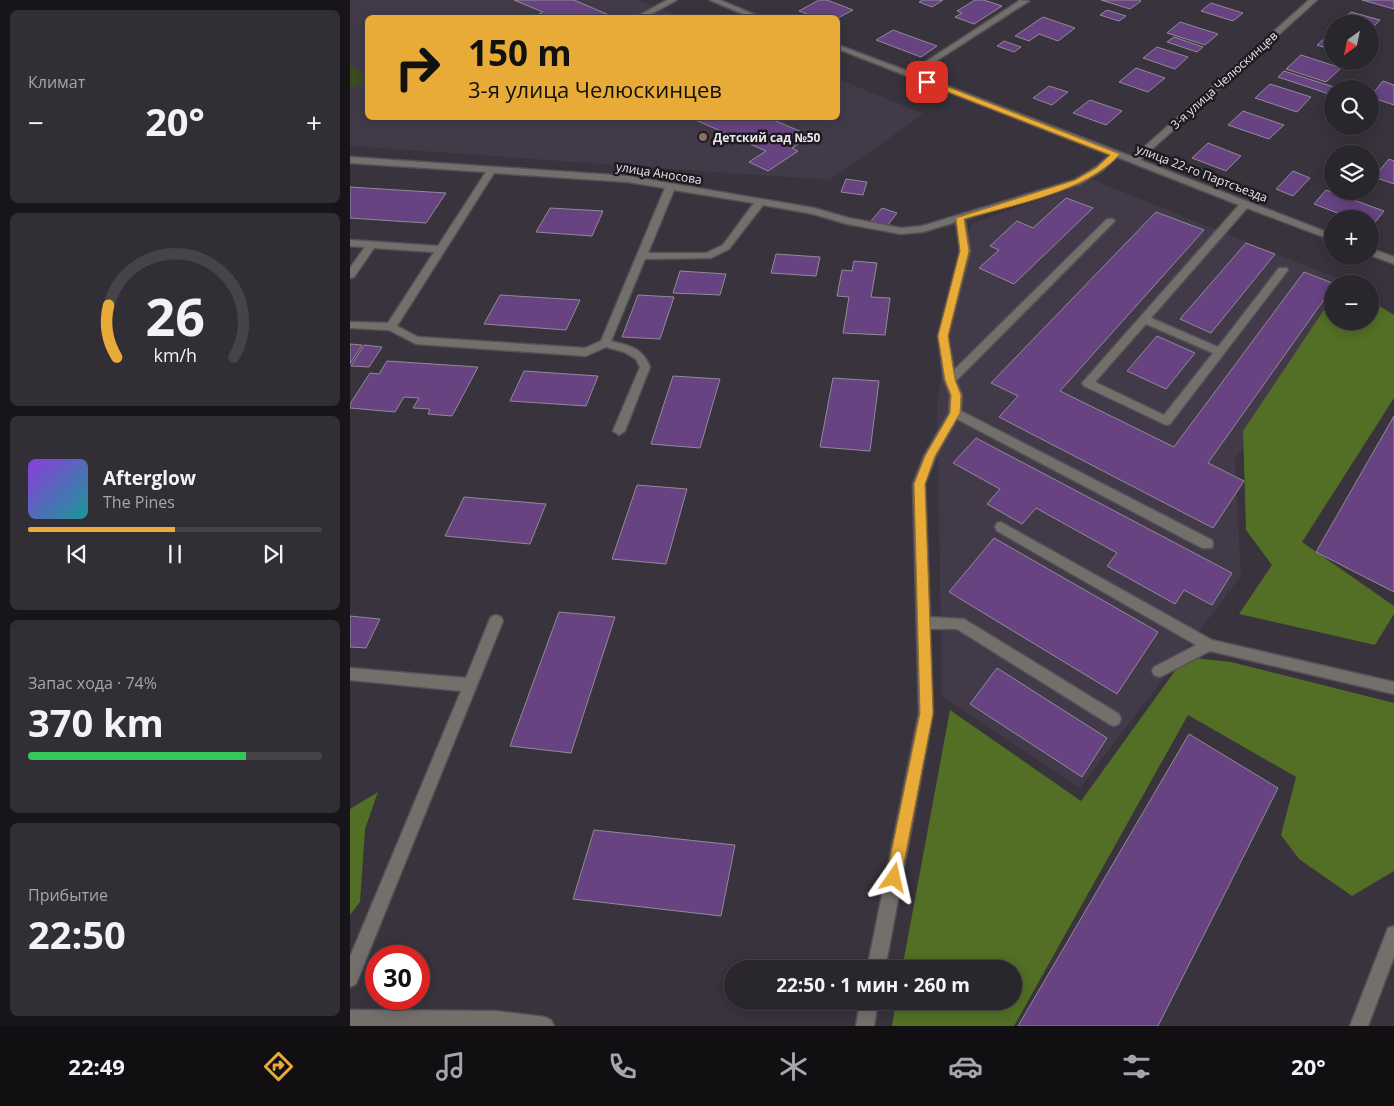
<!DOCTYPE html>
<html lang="ru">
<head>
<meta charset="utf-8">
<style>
  body { margin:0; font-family:"Open Sans",sans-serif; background:#322e35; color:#f1f3f6; height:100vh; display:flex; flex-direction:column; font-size:19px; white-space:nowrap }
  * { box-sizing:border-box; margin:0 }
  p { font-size:16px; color:#a5a5aa }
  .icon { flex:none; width:28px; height:28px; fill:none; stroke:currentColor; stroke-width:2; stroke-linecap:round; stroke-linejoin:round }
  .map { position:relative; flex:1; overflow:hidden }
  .details { display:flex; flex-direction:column; gap:10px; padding:10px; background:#171519; width:350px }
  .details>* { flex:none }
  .banner { position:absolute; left:15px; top:15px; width:475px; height:105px; border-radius:8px; box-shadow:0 2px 12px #0003,0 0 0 1px #464349; background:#e8ab37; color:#111; overflow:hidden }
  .needle { width:32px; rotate:213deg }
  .tools { position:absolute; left:974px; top:15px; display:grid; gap:10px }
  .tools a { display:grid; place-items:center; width:55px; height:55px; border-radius:50%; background:#2a262d; box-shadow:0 2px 12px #0003,0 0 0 1px #464349; font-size:25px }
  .speed { position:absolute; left:15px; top:945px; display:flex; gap:10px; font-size:25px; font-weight:700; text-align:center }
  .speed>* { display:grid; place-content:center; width:65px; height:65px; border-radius:50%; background:#2a262d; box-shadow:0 2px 12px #0003,0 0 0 1px #464349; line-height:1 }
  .speed .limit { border:8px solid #d22; background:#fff; color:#111 }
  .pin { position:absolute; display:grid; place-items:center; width:42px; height:42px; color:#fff; margin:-21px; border-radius:10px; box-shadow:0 2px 8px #0006 }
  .me { position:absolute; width:55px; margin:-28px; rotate:11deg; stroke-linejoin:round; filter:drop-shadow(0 0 4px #0008) }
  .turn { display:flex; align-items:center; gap:18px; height:105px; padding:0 20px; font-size:22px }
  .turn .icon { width:65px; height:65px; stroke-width:2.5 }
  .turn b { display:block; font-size:35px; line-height:42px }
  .big { font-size:38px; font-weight:700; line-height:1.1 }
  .details .tile { flex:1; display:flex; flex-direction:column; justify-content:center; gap:8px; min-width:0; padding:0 18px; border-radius:8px; background:#322e35 }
  .details .dial { align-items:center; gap:0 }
  .dial svg { height:130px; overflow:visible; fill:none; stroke:#464349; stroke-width:7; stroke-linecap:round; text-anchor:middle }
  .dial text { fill:#f1f3f6; stroke:none }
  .song { display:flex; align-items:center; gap:15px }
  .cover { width:60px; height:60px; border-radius:8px; background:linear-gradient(135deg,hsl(270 70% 55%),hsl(180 70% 35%)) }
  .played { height:5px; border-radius:2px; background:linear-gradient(90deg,#e8ab37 50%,#464349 50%) }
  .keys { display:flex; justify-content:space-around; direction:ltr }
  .heat { display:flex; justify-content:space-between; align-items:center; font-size:28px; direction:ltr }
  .charge { height:8px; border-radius:4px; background:linear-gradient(90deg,#34c759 74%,#464349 0) }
  .trip { position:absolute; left:374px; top:960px; width:298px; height:50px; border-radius:25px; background:#2a262d; box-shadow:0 2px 12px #0003,0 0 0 1px #464349; font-weight:700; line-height:50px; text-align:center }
  .tab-bar { display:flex; height:80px; justify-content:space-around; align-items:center; background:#110f12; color:#a5a5aa }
  .tab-bar .icon { width:35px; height:35px }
  .tab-bar .current { color:#e8ab37 }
  .tab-bar b { font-size:22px; color:#f1f3f6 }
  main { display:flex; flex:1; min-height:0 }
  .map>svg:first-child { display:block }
  .built { fill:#423a49 }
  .green { fill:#3a4a23 }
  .forest { fill:#526f25 }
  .building { fill:#674382; stroke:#918b96 }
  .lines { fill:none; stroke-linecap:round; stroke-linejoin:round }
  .minor-casing { stroke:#544f58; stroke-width:3 }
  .minor { fill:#73706b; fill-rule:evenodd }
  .route { fill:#e8ab37; stroke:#976f24 }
  .education-dot { fill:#8d6e63; stroke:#1e1b20; stroke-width:2 }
  .labels { text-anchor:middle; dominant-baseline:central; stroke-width:5; stroke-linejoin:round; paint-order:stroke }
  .far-street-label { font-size:12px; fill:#e9e5ec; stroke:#1e1b20 }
  .far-poi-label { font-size:12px; font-weight:bold; fill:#e9e5ec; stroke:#1e1b20; text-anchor:start }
</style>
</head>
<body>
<main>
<section class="details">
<div class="tile"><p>Климат</p>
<div class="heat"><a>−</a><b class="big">20°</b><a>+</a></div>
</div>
<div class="tile dial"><svg viewBox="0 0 100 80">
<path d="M14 69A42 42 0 1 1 86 69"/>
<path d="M14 69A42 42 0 0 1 9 37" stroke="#e8ab37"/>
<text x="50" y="56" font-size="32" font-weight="700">26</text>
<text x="50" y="72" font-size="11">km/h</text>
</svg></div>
<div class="tile">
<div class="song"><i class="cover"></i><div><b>Afterglow</b><p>The Pines</p></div></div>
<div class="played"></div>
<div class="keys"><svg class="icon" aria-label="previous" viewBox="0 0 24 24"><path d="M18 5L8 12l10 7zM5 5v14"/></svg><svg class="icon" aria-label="pause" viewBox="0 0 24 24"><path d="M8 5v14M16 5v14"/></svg><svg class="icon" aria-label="next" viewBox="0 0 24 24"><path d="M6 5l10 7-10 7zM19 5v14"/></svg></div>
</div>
<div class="tile"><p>Запас хода · 74%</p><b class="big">370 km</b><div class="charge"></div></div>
<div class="tile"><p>Прибытие</p><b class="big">22:50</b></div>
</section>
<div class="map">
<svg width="1044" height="1026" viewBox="0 0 1044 1026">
  <rect width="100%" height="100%" fill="#38333c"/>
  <g class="built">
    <polygon points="0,0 288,0 332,17 18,18 18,118 488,118 488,79 574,114 479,180 0,146"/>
    <polygon points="743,180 1001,284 982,284 982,316 885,459 891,576 730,788 592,697 587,400 621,224"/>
  </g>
  <polygon class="green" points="0,64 17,76 14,83 0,89"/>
  <g class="forest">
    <polygon points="982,298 982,321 1020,321 1020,300 1044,315 1044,398 952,542 1044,606 1044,614 1025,645 889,614 922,565 896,530 893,431"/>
    <polygon points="835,657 881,662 1044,703 1044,871 1002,896 949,859 931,835 946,777 838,715 664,1026 542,1026 546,1001 662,1001 662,969 552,969 600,710 731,801"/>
    <polygon points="28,792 15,829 10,902 0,915 0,809"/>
  </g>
  <g class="building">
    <polygon points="164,0 224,0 259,15 253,18 182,18 193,12"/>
    <polygon points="469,0 477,0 503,10 488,18 467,18 449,11"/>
    <polygon points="573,0 593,0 582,7 569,2"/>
    <polygon points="625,0 634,0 652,6 624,24 605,17 612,13 607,11"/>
    <polygon points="751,0 789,0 791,1 780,9"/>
    <polygon points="1012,0 1044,0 1044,9"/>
    <polygon points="861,3 893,13 883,21 851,11"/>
    <polygon points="757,10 776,16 769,21 750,15"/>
    <polygon points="1001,12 1030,20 1020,30 1020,24 999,24 991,21"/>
    <polygon points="693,17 725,28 708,41 689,34 679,41 665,36"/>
    <polygon points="830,22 868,34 855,45 817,33"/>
    <polygon points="543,30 587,46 571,57 526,40"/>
    <polygon points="979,34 982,35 982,50 967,45"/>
    <polygon points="824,37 853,47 847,52 817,42"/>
    <polygon points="654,41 671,47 664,52 647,46"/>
    <polygon points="807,47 838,57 825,69 793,58"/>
    <polygon points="951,55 991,68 976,82 936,69"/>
    <polygon points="786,68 815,78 798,92 769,82"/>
    <polygon points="934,71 990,89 982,89 982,95 928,77"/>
    <polygon points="1033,81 1044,85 1044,105 1020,97"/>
    <polygon points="920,84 961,97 947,112 905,98"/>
    <polygon points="699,86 718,92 702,105 683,98"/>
    <polygon points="740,100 772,111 756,125 723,113"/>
    <polygon points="893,111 934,125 919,139 878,125"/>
    <polygon points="341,118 419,118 461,136 442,148 448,151 418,171 399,162 416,151"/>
    <polygon points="858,143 891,156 876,171 842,158"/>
    <polygon points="1039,159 1044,161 1044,184 1024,177"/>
    <polygon points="943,171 960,178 943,196 926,189"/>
    <polygon points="496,179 517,182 513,195 491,192"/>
    <polygon points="0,187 96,193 76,223 44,221 0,218"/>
    <polygon points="976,190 1034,211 1022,226 1020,225 1020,219 1003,219 964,204"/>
    <polygon points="716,198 743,208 664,284 629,268 649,250 640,246 667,221 683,228"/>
    <polygon points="200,208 253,211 242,236 186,232"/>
    <polygon points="532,208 547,213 537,226 521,221"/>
    <polygon points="806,212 854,230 710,391 824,447 954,272 985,284 858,463 894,481 863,528 649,417 668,396 641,383"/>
    <polygon points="896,243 925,254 861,333 830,319"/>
    <polygon points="426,254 470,257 466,276 421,273"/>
    <polygon points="504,261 527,263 521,297 540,298 535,335 493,333 499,297 487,296 492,270 502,271"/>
    <polygon points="330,271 376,274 370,295 323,293"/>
    <polygon points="150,295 230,300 216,330 134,324"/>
    <polygon points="288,295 324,297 310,339 272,337"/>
    <polygon points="807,336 845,353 816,389 777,371"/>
    <polygon points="0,344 12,345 0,364"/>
    <polygon points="14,345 32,347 19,367 1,366"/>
    <polygon points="37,361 128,367 102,416 78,414 80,409 63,408 69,398 54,397 45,412 0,408 0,404 20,373 29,374"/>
    <polygon points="174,371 248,376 236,406 160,401"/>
    <polygon points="323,376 370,379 350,448 301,444"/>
    <polygon points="483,378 529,381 520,451 470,447"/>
    <polygon points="1044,416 1044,592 966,552"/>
    <polygon points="626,438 882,573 862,605 834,590 825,604 757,566 767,553 686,508 672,524 637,504 650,489 603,463"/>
    <polygon points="287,485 337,489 316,564 262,559"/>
    <polygon points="114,497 196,504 180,544 95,536"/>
    <polygon points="644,538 808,632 767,694 599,592"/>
    <polygon points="209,612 265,617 221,753 160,746"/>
    <polygon points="0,616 30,619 16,648 0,647"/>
    <polygon points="647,668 757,738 732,777 620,704"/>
    <polygon points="839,734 928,788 808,1026 668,1026"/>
    <polygon points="244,830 385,845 371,916 223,899"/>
  </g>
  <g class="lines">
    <defs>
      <g id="minor">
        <polygon points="317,0 327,0 294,18 284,18"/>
        <polygon points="360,0 370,0 413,18 402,18"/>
        <path d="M668,0L679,1L566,74L783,157L959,0H967L790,160L982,234V240L897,208L801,318L868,347L929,268H937L938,270L820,424L816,425L734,386L732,383L889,205L767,157L752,171L730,184L615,219L620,251L598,336L604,370L757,219H763L765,221L606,381L612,395L611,411L862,540L863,544L862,548H852L607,419L586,456L575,484L580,617L614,619L769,714L771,719L769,724L764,726L759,724L607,629H580L583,713L535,969H517L569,713L563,484L574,456L599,413L600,395L594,380L588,336L610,251L606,222L573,232L551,234L497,224L463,214L413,205L379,249L361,258L295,259L261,341C280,346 292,347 300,367L275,431L269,435L263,431L290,367L286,359L274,352L256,347L236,356L66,344L39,330L0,328V322L38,323L84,252L24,248L4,277L0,278V268L15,247L0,246V240L88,246L136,172L0,163V157L278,176L464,208L499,218L551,228L572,226L724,180L746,167L760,155L488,49V45L560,72L669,1ZM144,173L278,182L315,188L251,341L235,348L68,337L47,326ZM324,190L404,203L373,245L356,253H298ZM796,324L863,353L814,415L745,382Z"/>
        <polygon points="1020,248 1044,257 1044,264 1020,255"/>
        <polygon points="651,522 862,640 1044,682 1044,694 860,651 814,675 809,677 804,675 802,671 804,667 846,645 647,531 645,527 647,523"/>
        <polygon points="146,615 151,617 153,621 6,984 0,987 0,957 111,691 0,680 0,668 116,678 139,621 141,617"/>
        <polygon points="1044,926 1044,957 1018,1026 1000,1026 1038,928"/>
        <polygon points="510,1001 528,1001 524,1026 506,1026"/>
        <polygon points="0,1010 145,1011 195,1017 201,1020 204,1026 0,1026"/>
      </g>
    </defs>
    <use href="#minor" class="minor-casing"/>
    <use href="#minor" class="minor"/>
  </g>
  <path class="route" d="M575,80H580L770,154C737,192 662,205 614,219L619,251L598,336L605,380L611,395L610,413L585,456L575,484L583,713L551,878L549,883L544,885L539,883L536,878L570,713L564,484L575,456L600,413L601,395L595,380L588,336L610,251L606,218L725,180L746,168L760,155L575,83Z"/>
  <circle class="education-dot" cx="353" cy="137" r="5"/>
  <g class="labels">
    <g class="far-street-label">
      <text transform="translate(874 80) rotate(-42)">3-я улица Челюскинцев</text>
      <text transform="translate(309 173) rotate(9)">улица Аносова</text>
      <text transform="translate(852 173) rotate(21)">улица 22-го Партсъезда</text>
    </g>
    <g class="far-poi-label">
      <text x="363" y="137">Детский сад №50</text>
    </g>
  </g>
</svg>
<div class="tools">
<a><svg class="needle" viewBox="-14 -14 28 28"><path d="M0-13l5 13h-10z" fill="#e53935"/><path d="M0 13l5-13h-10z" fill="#a5a5aa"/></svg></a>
<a><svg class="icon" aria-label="search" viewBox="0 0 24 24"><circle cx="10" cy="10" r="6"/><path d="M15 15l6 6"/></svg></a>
<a><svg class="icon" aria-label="layers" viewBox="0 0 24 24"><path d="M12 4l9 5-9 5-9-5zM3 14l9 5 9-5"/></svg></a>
<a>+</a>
<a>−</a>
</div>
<div class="speed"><div class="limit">30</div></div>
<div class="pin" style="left:577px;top:82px;background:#d93025"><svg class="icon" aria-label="arrive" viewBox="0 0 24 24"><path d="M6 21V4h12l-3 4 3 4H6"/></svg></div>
<svg class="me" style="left:544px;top:878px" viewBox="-20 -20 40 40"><path d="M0-17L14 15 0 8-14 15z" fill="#e8ab37" stroke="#fff" stroke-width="4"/></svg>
<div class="trip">22:50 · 1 мин · 260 m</div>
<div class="banner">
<div class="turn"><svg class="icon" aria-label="right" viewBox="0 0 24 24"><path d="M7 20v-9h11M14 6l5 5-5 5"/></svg><div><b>150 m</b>3-я улица Челюскинцев</div></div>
</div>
</div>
</main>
<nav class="tab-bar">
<b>22:49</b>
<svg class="icon current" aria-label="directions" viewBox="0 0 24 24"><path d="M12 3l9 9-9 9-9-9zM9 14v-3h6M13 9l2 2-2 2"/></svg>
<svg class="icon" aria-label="music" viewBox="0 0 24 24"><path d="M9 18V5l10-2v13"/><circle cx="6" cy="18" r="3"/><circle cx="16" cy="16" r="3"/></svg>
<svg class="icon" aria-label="phone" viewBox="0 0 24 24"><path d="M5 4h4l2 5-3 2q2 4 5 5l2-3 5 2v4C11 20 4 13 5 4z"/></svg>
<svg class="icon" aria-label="climate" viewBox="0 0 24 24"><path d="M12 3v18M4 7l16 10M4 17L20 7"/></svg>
<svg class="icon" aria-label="car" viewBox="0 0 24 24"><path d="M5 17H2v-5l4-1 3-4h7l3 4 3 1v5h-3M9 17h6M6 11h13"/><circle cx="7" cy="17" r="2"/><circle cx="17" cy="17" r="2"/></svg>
<svg class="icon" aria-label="filters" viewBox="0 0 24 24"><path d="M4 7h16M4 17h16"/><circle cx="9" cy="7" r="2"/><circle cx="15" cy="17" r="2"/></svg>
<b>20°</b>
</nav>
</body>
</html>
